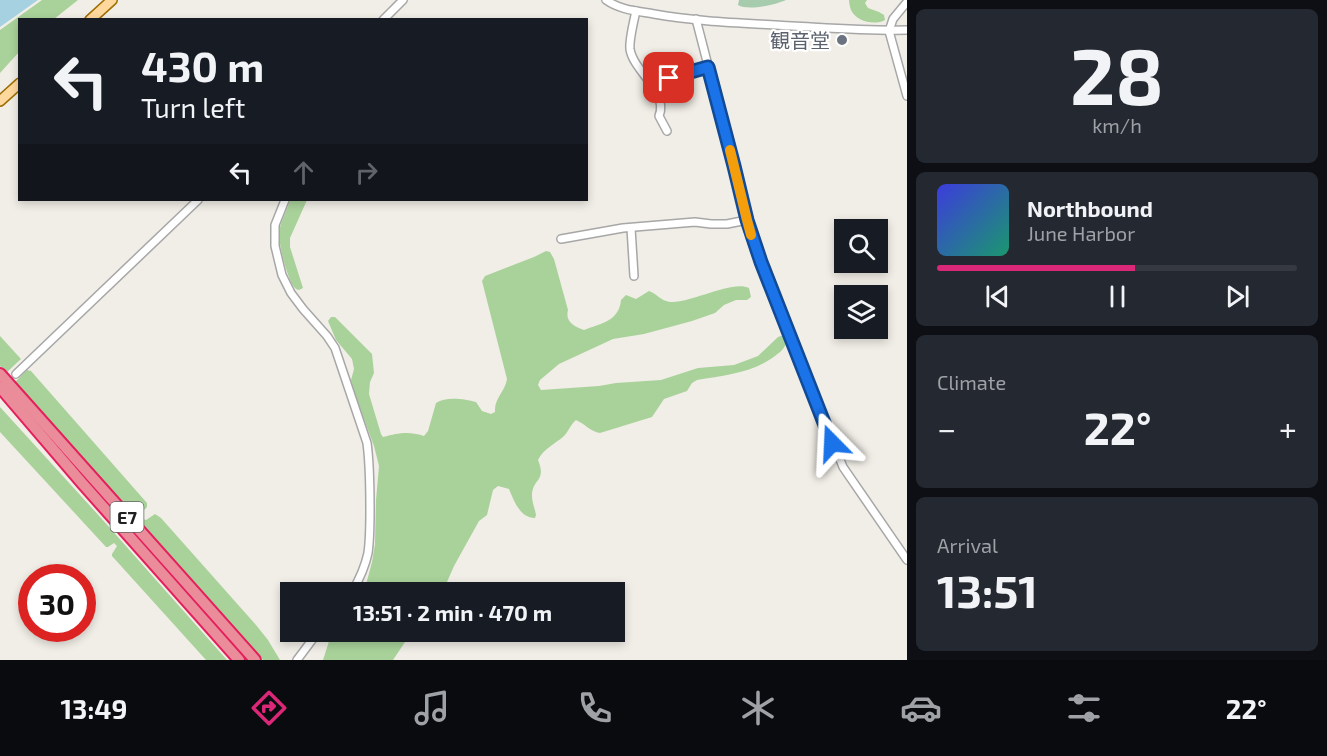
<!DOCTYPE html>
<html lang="en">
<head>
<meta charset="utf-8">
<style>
  body { margin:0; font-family:"Exo 2","Noto Sans JP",sans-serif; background:#242831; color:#f1f3f6; height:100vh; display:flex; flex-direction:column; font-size:22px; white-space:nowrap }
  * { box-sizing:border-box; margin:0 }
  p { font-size:20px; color:#9ea1a6 }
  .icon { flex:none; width:33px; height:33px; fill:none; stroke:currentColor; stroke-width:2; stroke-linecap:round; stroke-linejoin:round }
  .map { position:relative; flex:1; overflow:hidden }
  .panel { display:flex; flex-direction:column; gap:9px; padding:9px; background:#0d0f14; width:420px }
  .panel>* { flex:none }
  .guide { position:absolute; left:18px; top:18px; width:570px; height:183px; border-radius:0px; box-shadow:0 3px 9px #0003; background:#171b24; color:#f1f3f6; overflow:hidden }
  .fabs { position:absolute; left:834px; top:219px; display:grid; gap:12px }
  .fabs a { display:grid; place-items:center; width:54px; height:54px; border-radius:0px; background:#171b24; box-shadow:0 3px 9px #0003; font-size:30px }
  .speed { position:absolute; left:18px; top:564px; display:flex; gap:12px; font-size:30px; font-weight:700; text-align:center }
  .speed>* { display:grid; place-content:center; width:78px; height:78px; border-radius:50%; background:#171b24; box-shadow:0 3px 9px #0003; line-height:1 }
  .speed .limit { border:9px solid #d22; background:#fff; color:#111 }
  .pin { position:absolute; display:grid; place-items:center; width:51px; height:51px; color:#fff; margin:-26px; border-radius:12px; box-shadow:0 3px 9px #0006 }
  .me { position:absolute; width:66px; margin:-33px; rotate:339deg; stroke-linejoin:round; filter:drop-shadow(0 0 4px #0008) }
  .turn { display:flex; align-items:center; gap:21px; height:126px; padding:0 24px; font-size:27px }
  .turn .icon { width:78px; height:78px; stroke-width:2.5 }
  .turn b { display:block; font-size:42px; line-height:51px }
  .lanes { display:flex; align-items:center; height:57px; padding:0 24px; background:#0003; justify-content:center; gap:30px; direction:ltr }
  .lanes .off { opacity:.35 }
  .big { font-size:45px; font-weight:700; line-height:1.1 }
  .panel .tile { flex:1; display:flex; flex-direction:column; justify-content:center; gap:9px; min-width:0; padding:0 21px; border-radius:9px; background:#242831 }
  .panel .dial { align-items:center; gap:0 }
  .dial b { font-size:78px; line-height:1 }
  .song { display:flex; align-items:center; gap:18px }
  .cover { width:72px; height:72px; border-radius:9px; background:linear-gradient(135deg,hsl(240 70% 55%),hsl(160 70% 35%)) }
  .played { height:6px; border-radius:3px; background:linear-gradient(90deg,#db2777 55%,#363941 55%) }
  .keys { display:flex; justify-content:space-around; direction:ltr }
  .heat { display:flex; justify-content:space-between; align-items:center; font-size:33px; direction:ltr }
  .trip { position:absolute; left:280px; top:582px; width:345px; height:60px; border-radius:0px; background:#171b24; box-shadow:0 3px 9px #0003; font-weight:700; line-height:60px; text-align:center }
  .tab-bar { display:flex; height:96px; justify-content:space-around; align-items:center; background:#090b0e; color:#9ea1a6 }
  .tab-bar .icon { width:42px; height:42px }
  .tab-bar .current { color:#db2777 }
  .tab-bar b { font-size:27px; color:#f1f3f6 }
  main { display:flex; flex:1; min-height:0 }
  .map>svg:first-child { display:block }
  .forest { fill:#a9d29a }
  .cemetery { fill:#a7cbad }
  .water { fill:#a5d1e1 }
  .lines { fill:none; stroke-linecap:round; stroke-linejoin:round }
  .minor-casing { stroke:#a7a7a7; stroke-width:10 }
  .major-casing { stroke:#9d6e00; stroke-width:12 }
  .highway-casing { stroke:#e41f5d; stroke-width:14 }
  .minor { stroke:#fff; stroke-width:7 }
  .major { stroke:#ffd89e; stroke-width:9 }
  .highway { stroke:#eb8c9a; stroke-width:10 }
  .route-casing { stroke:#114b97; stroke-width:15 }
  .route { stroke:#1a73e8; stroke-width:10 }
  .slow { stroke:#f59e0b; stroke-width:10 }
  .worship-dot { fill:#6b7280; stroke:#fff; stroke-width:2 }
  .labels { text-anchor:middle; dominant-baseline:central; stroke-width:4.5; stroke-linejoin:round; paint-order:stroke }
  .shield { fill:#fff; stroke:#636363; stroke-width:1.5 }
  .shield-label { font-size:18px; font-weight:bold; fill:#202020 }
  .worship-label { font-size:20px; fill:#5b616d; stroke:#fff; text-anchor:end }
</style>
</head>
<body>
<main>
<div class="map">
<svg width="907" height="660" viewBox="0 0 907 660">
  <rect width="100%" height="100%" fill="#f1eee7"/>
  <g class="forest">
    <polygon points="42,0 78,0 54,19 20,20 19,52 0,73 0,30"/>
    <path d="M849,0H867L865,3L868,8L879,12L884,15L885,20C874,26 856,21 851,10C850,7 849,3 849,0Z"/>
    <path d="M290,200H307L290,238V247L303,288L299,290C298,290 296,289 295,288C288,282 278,242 279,232C281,220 287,211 290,200Z"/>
    <path d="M546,251L550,252L554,259L568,310C565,322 574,326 584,330C602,323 619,321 621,300L626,295L636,299L649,291C657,294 661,301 670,302C690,304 731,280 749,288L751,297L747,300H736L724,305L715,313L692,321L644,334L613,339L559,364L540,380L538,385L541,390L599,386L616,383L661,380L698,368L734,365L758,356L778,337L784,335L787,337C787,346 782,351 775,356C752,373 725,375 697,380L692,383L687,391L664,399L652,417L600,433C591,432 585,424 576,420C570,425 569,431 564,436C555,444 543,449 538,460C547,482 532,478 532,496C532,502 535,509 536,515L535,518C520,518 514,501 509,489L498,486L493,490L487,515L479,521L454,566L447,582L441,587V592H364L372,562L375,544L376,500L379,466L374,446L353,390L351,380L354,369L352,359L336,340L328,321L331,317H335L372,354L374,373L370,382L369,394L381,434L383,437C399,433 408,431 424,436L428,431L436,403C446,396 465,399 476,402L482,411L491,414L495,412C494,398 505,392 507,379L482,281L485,276L534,257Z"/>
    <polygon points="0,336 21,359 6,373 0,366"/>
    <polygon points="27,370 31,371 147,503 147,507 140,514 143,519 146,520 155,514 161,518 256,625 268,640 280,660 263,660 15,382"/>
    <polygon points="0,407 101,518 227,660 206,660 112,556 112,554 117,546 114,543 108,547 106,547 0,432"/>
    <polygon points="332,632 410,632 405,642 393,660 323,660"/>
  </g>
  <path class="cemetery" d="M739,0H786C775,5 748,11 738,5Z"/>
  <polygon class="water" points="0,0 38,0 0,27"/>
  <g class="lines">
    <defs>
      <g id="minor">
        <path d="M606,0C620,10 637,11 654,14C699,22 746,23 792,26C830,28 869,31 907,30"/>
        <polyline points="907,2 893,19 889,31 907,96"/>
        <path d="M636,11C634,20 629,40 630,49C633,71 669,92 659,116L667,131"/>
        <polyline points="696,19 734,166 747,220 761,262 843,467 907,560"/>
        <polyline points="383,20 403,0"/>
        <polyline points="650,83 708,67"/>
        <path d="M285,200L275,225V246L282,275L291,293L303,309L327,336L335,348L367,443C370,465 370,487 370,510C370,524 370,539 368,553C365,567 359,580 352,592"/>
        <polyline points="631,228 634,276"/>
        <polyline points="561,239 623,228 695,222 711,224 727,224 747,220"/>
        <polyline points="16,374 198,200"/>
        <polyline points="297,660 318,632"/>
      </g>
      <g id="major">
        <polyline points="90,20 112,0"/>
        <polyline points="0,101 20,83"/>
      </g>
      <g id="highway">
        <polyline points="0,374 255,660"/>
        <polyline points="0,387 82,483 239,660"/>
      </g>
    </defs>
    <use href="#minor" class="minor-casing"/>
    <use href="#major" class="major-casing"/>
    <use href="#highway" class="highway-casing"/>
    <use href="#minor" class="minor"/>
    <use href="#major" class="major"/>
    <use href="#highway" class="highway"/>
  </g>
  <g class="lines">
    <defs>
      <polyline id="route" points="669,78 708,67 734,166 747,220 761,262 832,443"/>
    </defs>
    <use href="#route" class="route-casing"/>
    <use href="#route" class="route"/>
    <polyline class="slow" points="730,150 747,220 751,235"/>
  </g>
  <circle class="worship-dot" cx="842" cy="40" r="6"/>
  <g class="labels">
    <rect class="shield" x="110.5" y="502" width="33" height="30" rx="4.5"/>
    <g class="shield-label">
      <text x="127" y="517">E7</text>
    </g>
    <g class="worship-label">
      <text x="830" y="40">観音堂</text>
    </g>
  </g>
</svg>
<div class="fabs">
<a><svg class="icon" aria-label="search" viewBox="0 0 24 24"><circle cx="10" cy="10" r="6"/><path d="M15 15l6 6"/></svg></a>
<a><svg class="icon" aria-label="layers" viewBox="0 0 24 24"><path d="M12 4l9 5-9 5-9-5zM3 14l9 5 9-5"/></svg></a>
</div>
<div class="speed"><div class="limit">30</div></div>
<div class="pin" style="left:669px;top:78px;background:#d93025"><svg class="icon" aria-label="arrive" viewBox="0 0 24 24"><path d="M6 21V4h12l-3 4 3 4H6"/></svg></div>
<svg class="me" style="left:832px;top:443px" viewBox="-20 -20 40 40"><path d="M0-17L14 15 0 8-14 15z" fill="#1a73e8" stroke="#fff" stroke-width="4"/></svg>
<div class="trip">13:51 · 2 min · 470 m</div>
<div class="guide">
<div class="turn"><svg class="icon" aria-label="left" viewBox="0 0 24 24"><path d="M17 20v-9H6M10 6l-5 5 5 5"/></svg><div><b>430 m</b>Turn left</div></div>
<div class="lanes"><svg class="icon" aria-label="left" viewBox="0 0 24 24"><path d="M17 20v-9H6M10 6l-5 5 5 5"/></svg><svg class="icon off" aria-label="ahead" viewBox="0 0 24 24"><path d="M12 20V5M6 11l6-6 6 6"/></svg><svg class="icon off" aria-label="right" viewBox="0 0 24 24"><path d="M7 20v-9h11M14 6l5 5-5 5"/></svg></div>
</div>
</div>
<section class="panel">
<div class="tile dial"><b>28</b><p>km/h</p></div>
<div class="tile">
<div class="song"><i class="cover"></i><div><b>Northbound</b><p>June Harbor</p></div></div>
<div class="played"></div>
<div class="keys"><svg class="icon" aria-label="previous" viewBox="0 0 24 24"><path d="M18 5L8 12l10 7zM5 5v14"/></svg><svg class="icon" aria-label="pause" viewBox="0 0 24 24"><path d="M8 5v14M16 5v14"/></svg><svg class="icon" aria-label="next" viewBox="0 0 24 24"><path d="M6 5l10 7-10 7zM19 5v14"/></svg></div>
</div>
<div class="tile"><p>Climate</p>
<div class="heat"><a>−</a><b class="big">22°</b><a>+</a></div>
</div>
<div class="tile"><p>Arrival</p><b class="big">13:51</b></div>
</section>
</main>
<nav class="tab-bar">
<b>13:49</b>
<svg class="icon current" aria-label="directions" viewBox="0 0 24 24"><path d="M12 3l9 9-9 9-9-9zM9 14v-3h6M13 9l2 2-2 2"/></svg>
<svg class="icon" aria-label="music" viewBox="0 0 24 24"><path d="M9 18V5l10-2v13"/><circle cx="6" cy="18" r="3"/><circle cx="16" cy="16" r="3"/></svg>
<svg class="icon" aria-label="phone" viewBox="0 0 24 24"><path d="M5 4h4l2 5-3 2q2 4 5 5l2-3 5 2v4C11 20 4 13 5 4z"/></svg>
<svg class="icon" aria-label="climate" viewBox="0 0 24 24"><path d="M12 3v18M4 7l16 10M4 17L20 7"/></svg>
<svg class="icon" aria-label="car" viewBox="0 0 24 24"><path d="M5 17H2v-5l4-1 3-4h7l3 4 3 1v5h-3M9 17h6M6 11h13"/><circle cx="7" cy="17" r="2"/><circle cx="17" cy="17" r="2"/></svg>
<svg class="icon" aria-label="filters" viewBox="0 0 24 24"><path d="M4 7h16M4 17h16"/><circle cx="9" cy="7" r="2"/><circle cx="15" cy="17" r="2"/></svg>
<b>22°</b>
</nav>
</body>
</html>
